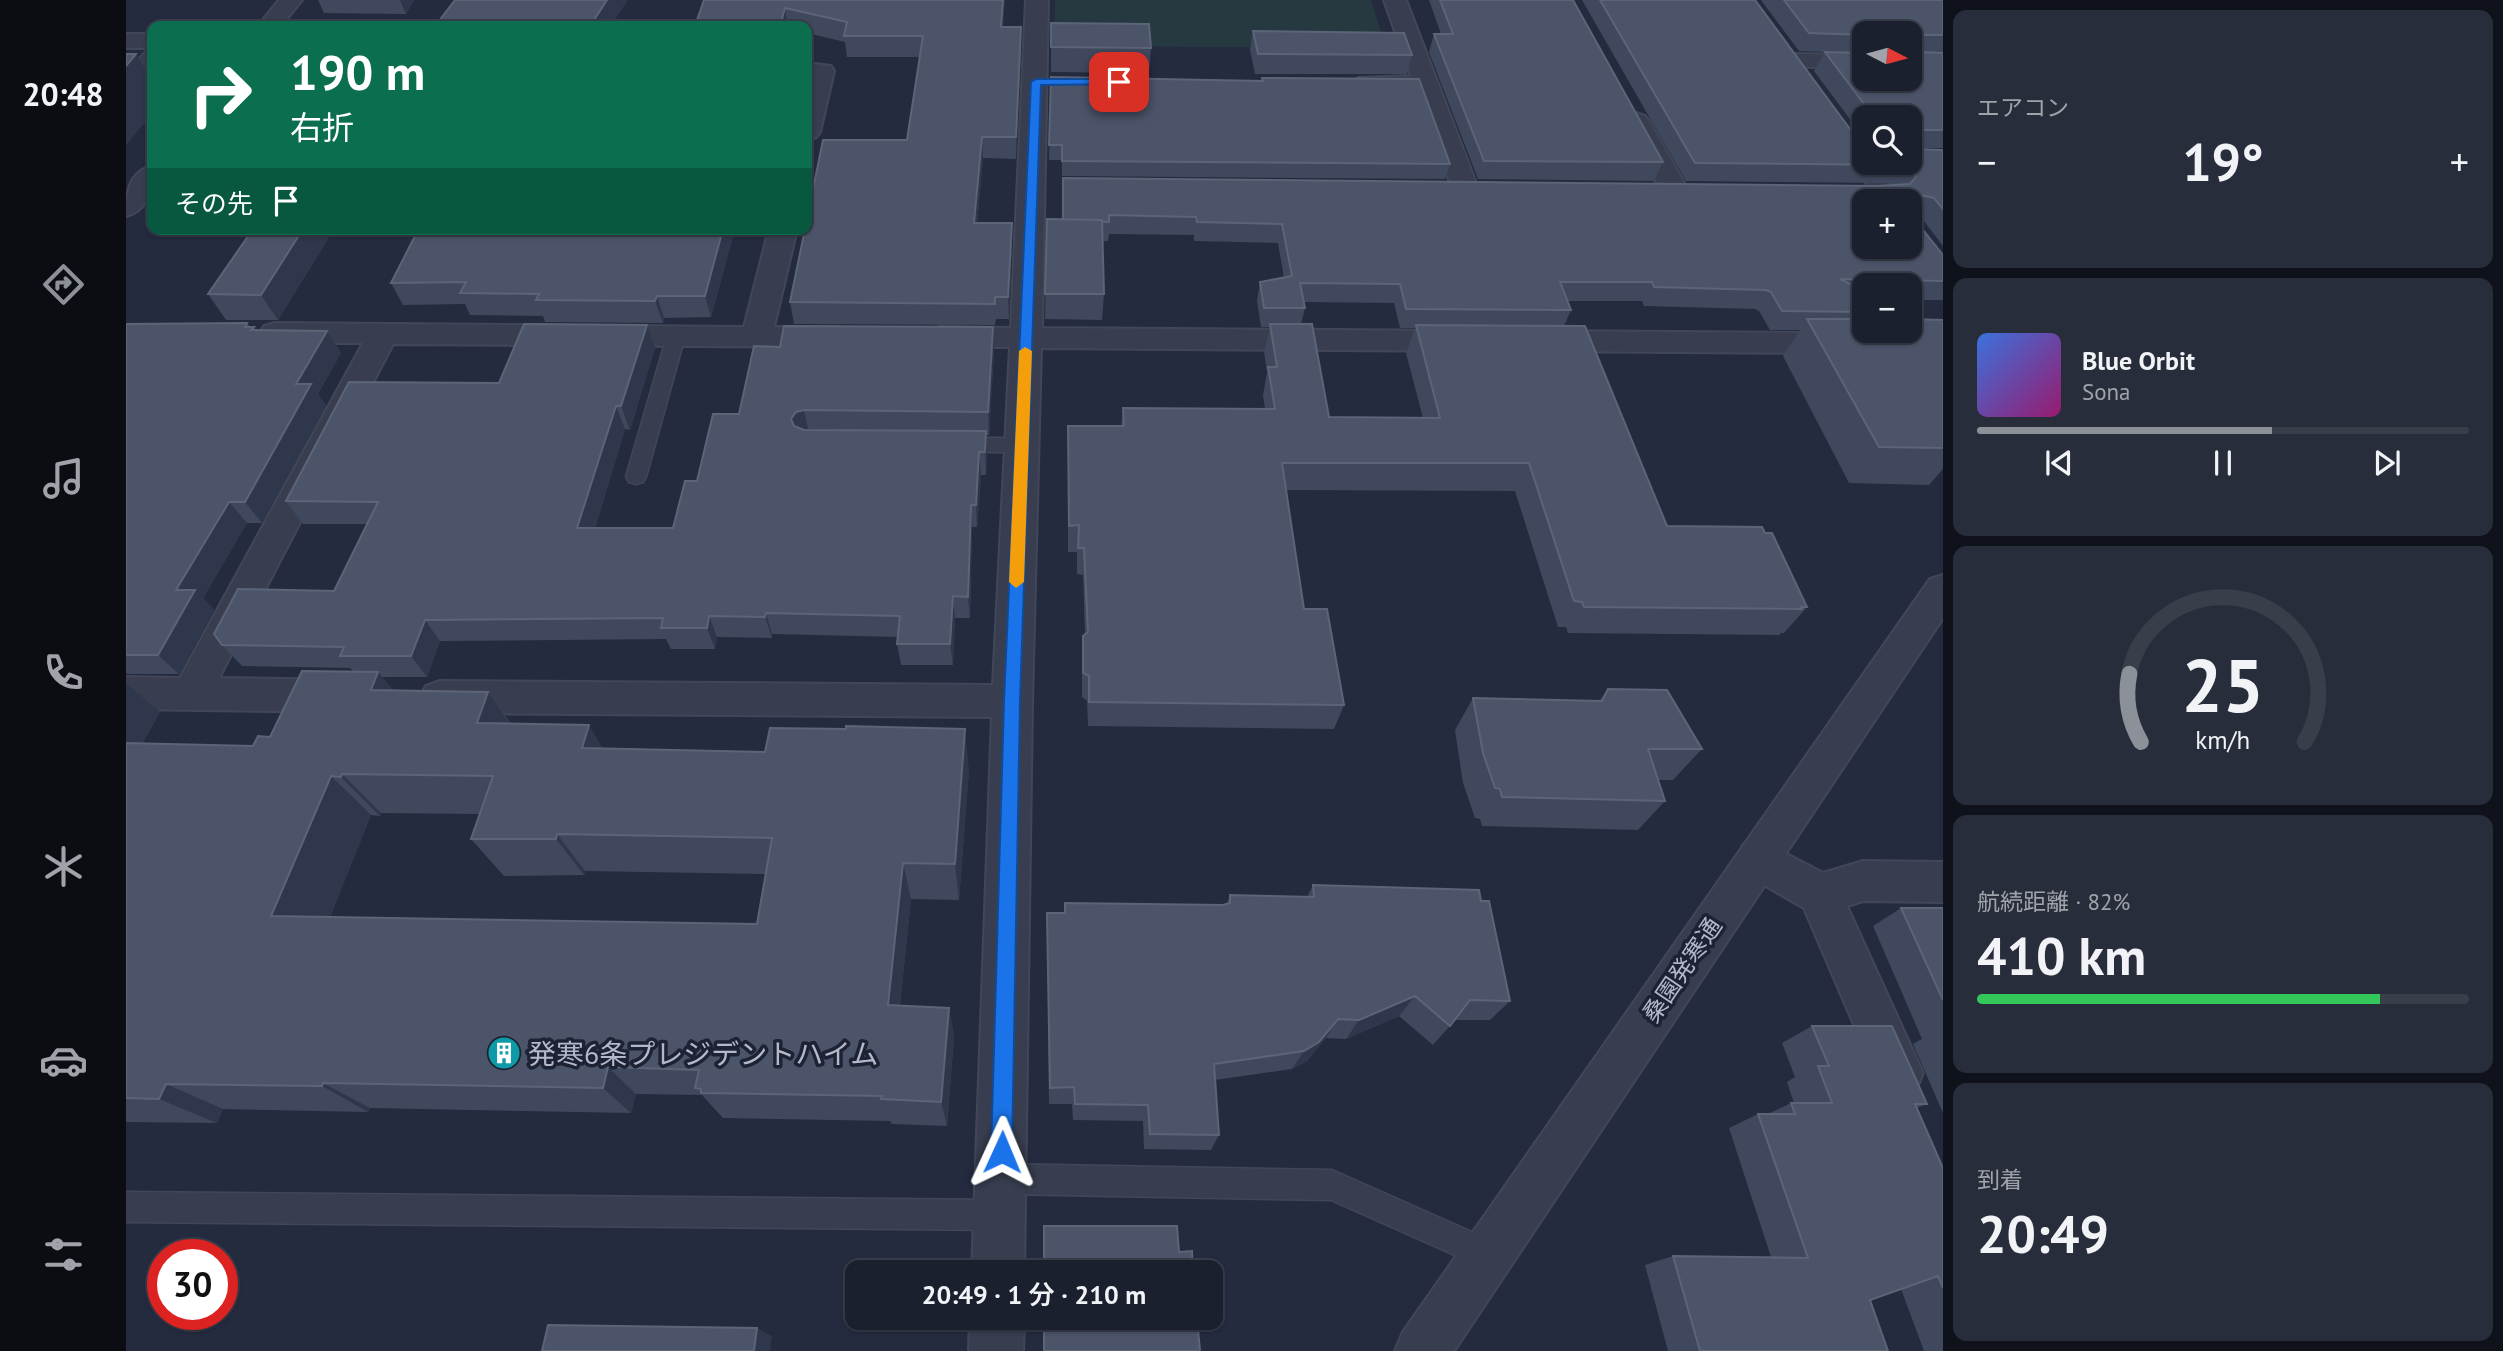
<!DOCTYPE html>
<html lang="ja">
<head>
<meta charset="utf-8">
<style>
  body { margin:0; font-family:"PT Sans","Noto Sans JP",sans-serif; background:#282d3b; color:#f1f3f6; height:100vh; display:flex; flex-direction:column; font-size:26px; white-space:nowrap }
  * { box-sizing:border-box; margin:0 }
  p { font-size:23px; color:#a0a3aa }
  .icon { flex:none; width:38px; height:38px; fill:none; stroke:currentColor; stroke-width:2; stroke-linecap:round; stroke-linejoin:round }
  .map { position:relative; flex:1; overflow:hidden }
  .panel { display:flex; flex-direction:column; gap:10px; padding:10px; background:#0f121a; width:560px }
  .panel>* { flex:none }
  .hud { position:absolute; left:21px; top:21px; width:665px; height:214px; border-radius:14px; box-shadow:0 2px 5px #0004,0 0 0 2px #393e4b; background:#0b6e4f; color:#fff; overflow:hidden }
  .needle { width:46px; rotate:96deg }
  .controls { position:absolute; left:1726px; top:21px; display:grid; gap:14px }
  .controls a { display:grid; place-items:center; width:70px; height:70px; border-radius:14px; background:#1b202f; box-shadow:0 2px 5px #0004,0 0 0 2px #393e4b; font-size:35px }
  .speed { position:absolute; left:21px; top:1239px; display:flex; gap:14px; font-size:35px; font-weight:700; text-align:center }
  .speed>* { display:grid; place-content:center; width:91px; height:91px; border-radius:50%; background:#1b202f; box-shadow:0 2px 5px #0004,0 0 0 2px #393e4b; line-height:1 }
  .speed .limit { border:10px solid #d22; background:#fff; color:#111 }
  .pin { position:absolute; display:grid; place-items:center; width:60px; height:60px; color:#fff; margin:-30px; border-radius:14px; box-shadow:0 4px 10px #0006 }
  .me { position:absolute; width:77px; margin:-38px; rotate:1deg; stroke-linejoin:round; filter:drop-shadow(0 0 5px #0008) }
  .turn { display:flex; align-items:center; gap:24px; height:147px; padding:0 28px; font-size:32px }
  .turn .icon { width:91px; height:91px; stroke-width:2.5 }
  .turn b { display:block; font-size:49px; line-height:60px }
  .then { display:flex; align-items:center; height:66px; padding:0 28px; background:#0003; gap:14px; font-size:26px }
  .big { font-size:52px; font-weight:600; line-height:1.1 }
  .panel .card { flex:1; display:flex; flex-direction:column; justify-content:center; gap:10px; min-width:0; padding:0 24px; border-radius:14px; background:#282d3b }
  .panel .dial { align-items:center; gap:0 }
  .dial svg { height:182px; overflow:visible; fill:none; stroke:#393e4b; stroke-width:7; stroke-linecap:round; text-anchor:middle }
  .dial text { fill:#f1f3f6; stroke:none }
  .song { display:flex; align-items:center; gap:21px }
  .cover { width:84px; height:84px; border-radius:10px; background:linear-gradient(135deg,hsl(220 70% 55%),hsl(320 70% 35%)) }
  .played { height:7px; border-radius:4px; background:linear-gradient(90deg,#8c9099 60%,#393e4b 60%) }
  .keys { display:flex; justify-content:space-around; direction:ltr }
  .heat { display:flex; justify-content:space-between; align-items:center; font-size:38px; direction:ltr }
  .charge { height:10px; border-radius:5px; background:linear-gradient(90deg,#34c759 82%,#393e4b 0) }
  .trip { position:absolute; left:719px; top:1260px; width:378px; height:70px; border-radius:14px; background:#1b202f; box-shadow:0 2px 5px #0004,0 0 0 2px #393e4b; font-weight:600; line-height:70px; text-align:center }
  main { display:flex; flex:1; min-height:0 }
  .tab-bar { display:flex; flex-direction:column; width:126px; justify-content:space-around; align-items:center; background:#0b0d13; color:#a0a3aa }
  .tab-bar .icon { width:49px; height:49px }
  .tab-bar .on { color:#8c9099 }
  .tab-bar b { font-size:32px; color:#f1f3f6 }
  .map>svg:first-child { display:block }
  .green { fill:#263940 }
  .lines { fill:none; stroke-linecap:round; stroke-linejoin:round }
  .service-casing { stroke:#414758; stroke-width:3 }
  .minor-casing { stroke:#414758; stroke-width:4 }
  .tertiary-casing { stroke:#414758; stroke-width:4 }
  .service { fill:#383e4f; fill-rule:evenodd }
  .minor { fill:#383e4f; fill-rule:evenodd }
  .tertiary { fill:#383e4f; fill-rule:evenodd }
  .wall { fill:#3f485d; fill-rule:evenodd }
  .shaded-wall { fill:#2f374c }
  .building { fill:#4b5469; stroke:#5c6478; stroke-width:2; fill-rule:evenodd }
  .route { fill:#1a73e8; stroke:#114b97; stroke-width:2 }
  .slow { fill:#f59e0b }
  .labels { text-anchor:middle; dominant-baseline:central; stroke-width:7; stroke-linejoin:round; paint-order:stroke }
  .street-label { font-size:24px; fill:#b4b9ca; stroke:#1d2334 }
  .near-poi-label { font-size:28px; fill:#b4b9ca; stroke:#1d2334; text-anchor:start }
</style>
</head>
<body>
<main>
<nav class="tab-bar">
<b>20:48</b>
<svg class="icon on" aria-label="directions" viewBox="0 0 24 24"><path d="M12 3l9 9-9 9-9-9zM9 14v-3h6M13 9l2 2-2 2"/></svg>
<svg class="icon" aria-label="music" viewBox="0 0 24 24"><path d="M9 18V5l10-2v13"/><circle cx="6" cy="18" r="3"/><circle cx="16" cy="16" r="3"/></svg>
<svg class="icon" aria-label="phone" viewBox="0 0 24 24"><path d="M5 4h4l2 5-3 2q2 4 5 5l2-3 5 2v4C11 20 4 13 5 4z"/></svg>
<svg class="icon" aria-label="climate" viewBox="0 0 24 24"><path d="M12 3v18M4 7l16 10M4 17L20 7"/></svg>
<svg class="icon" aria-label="car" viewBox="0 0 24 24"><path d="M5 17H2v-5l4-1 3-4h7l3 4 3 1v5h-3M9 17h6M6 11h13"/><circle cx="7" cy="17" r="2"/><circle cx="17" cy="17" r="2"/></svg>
<svg class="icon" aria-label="filters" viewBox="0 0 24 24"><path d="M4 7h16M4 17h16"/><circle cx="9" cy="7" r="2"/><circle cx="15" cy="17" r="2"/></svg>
</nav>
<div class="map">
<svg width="1817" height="1351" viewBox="0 0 1817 1351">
  <rect width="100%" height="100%" fill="#242b3f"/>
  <polygon class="green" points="929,0 1245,0 1260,48 929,46"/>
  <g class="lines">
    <defs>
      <g id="service">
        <polygon points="26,49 26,61 5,84 0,85 0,73 21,50"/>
        <polygon points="550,330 559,336 520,477 517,482 510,484 503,482 500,477 541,336"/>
        <polygon points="832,438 895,438 902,440 905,445 902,450 895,452 832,452 825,450 822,445 825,440"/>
        <polygon points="875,1164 1206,1170 1373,1244 1377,1255 1373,1266 1362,1270 1205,1200 875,1194 864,1190 860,1179 864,1168"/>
        <polygon points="0,1192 873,1200 884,1204 888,1215 884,1226 873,1230 0,1222"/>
      </g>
      <g id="minor">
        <polygon points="153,0 176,0 155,26 132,26"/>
        <polygon points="900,0 922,0 916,328 1338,331 1349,334 1353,341 1349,348 1338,351 915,348 906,701 898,1272 846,1272 866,717 314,713 300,708 294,697 300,686 314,681 867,685 884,347 814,347 803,344 799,337 803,330 814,327 885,328"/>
        <polygon points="1258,0 1280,0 1353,191 1350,197 1340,199 1330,197 1327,191 1291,91 1232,88 1229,83 1232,78 1285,76"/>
        <rect x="0" y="34" width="26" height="14"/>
        <polygon points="1668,54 1738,55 1738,69 1660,66 1656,61 1660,56"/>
        <polygon points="681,63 705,66 708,71 694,132 690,137 681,140"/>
        <polygon points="1510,113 1519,116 1523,121 1564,193 1560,199 1550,201 1540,199 1536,193 1497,121 1501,116"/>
        <polygon points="1738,155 1738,163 1752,163 1780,201 1753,201 1726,163 1730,157"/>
        <path d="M26,166C27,187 23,210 0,216C0,195 2,172 26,166Z"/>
        <polygon points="643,229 671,229 648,327 708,327 719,330 723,337 719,344 708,347 267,344 93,678 215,680 229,685 234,696 229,707 215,712 0,709 0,677 54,678 237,343 149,343 138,340 134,333 138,326 149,323 618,327"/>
        <polygon points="1413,331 1817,334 1817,354 1413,351 1402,348 1398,341 1402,334"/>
        <polygon points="1632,839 1697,873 1737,861 1817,862 1817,902 1737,901 1721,906 1797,1073 1790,1090 1773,1097 1756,1090 1678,908 1617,873 1611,859 1617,845"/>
        <polygon points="844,1318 898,1318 897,1351 843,1351"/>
      </g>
      <polygon id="tertiary" points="1817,575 1817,618 1328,1351 1269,1351 1277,1332 1804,579"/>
    </defs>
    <use href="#service" class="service-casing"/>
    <use href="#minor" class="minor-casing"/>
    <use href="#tertiary" class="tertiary-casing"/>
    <use href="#service" class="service"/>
    <use href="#minor" class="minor"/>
    <use href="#tertiary" class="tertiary"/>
  </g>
  <g class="wall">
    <polygon points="192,0 288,0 280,14 198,13"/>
    <polygon points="578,0 877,27 895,48 890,159 857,158 851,223 886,223 886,245 883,319 870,319 869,325 668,324 664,302 781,140 794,57 721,57 719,42 681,33 681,26 569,26"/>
    <polygon points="1303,0 1447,0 1537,162 1528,181 1352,179 1303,52 1308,34 1315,34"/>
    <path d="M1456,0H1629L1738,163H1783V117H1738V138L1688,71L1699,52L1725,53L1673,51L1635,0H1817V148H1788L1817,150V246L1794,216V226L1817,255V300H1783V285H1738V331L1817,320V469L1803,485L1723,483L1657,356L1674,330H1644L1633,311L1629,309L1518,306L1516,301H1441L1445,310L1438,326L1541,526L1681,607L1658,633H1655L1653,635L1442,633L1440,627H1432L1389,491L1160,490L1178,609L1218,705L1208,729L962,726L961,701L956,697V661L957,636L959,634L957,575L951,574V552H942V426H995L997,408L1139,409L1137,395L1141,372L1138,352L1144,327H1135L1131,301L1134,282L1158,278L1152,243L1068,241V235L983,234L982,241H976L978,294L976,320L919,319L921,219L936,220L937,178L1751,186L1766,185L1761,183L1560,181ZM1738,33H1783L1738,79ZM1178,302L1268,303L1274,328H1289L1280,353L1297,418L1203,417L1175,324L1179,308Z"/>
    <polygon points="925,23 1025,48 1023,73 925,72"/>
    <polygon points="1127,31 1286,55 1281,74 1129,74 1124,50"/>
    <polygon points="925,77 1136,81 1136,78 1324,164 1319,179 936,176 936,160 923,160"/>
    <polygon points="127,229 208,229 152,320 100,320 82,294"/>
    <polygon points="609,229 585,317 538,318 537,323 419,322 417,316 344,315 339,304 277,305 265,283 339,232"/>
    <polygon points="121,323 124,327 128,327 130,330 201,331 215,353 192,394 200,406 136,523 121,523 77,598 88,610 53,674 2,674 0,673 0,324"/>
    <path d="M529,348L504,430L499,429L469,528H547L571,481L613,414L868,351L863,435H860L861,454L860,475H855L851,527H846L844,618H829L827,665H775L771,644L772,637L646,634V638L591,637L589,649H545L540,639L314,641L301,677H256L268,691L362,692L385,724L477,749L843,770L833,900L785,899L774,1005L823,1008L828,1037L821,1126L766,1124L764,1121L597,1118L576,1095L510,1094L505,1113L244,1108L242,1112L97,1109L91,1123L0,1122V683L34,712L16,744L127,746L144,737L228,672L224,668L116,666L96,645L208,591L241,524H177L160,501L373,383ZM255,813L354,814L345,839L378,876L458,875L459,871L640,874L631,924L204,917L245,815L254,816Z"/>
    <polygon points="1482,689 1576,749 1547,780 1532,780 1539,801 1512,830 1356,826 1354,819 1349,818 1337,783 1329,730 1347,698 1473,701"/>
    <polygon points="1187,885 1384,1001 1364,1020 1329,1020 1307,1045 1273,1016 1220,1039 1200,1038 1181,1061 1166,1069 1089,1080 1093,1135 1085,1150 1018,1149 1017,1121 947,1120 946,1104 923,1104 921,913 938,913 939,903 1097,905 1101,903 1104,895 1181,897"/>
    <polygon points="1775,908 1817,908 1817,1113 1787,1044 1796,1039 1747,926"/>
    <polygon points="1686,1026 1801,1104 1791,1108 1817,1168 1817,1351 1798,1351 1775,1289 1744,1300 1762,1351 1542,1351 1519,1265 1547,1256 1645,1257 1603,1128 1632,1114 1642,1114 1665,1103 1668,1103 1661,1082 1669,1077 1656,1043"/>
  </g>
  <g class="shaded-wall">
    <polygon points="274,0 288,0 280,14"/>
    <polygon points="481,0 502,0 485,26 464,26"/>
    <polygon points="877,0 879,0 876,48 875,27"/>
    <polygon points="659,8 662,26 654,26"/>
    <polygon points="895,27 895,48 890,159 890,137"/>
    <polygon points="10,54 26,80 26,114 0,145 0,66"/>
    <polygon points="856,137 857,158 849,244 848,223"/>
    <polygon points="1793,142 1783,156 1783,144"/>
    <polygon points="886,223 886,245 883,319 882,297"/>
    <polygon points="177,229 208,229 152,320 135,295"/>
    <polygon points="597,229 609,229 585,317 579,296"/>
    <polygon points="531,296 538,318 537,323 529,301"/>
    <polygon points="521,325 529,348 504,430 495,406"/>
    <polygon points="867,327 868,351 863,435 862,412"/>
    <polygon points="201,331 215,353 192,394 200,406 136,523 119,502 170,384"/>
    <polygon points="490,406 499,429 462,550 451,528"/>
    <polygon points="678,410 683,433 671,442 665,419 670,412"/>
    <polygon points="860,431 861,454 860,475 859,452"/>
    <polygon points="853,452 855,475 851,527 850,505"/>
    <polygon points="103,502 121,523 77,598 88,610 53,674 32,655 50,590"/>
    <polygon points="845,505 846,527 844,618 842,597"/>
    <polygon points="827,596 829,618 827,665 824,644"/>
    <polygon points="640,613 646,634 646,638 639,617"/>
    <polygon points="583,616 591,637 589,649 581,628"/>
    <polygon points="299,620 314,641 301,677 285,656"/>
    <polygon points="252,672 287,714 245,690"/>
    <polygon points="0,683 34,712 0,772 0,779"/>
    <polygon points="362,692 391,734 351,723"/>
    <polygon points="463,725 487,766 456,748"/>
    <polygon points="839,729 843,770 833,900 829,864"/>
    <polygon points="216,774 255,813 254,816 215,777"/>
    <polygon points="205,776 245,815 191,950 145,916"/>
    <polygon points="431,834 459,871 458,875 430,839"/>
    <polygon points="777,863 785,899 771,1034 762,1005"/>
    <polygon points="1289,996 1273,1016 1220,1039 1233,1020"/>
    <polygon points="823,1008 828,1037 821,1126 815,1102"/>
    <polygon points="1212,1019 1200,1038 1181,1061 1166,1069 1178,1051"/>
    <polygon points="482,1067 510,1094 505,1113 477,1088"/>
    <polygon points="197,1083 244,1108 242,1112 196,1086"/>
    <polygon points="40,1084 97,1109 91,1123 33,1099"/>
    <polygon points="631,1328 646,1336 644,1351 628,1351"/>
  </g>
  <g class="building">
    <polygon points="329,0 481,0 464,26 310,25"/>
    <polygon points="578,0 877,0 875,27 895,27 890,137 856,137 848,223 886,223 882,297 869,297 869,304 664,302 679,229 681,229 681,219 697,140 781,140 797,36 718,36 721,22 659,8 654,26 569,26"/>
    <polygon points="1314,0 1447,0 1537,162 1358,161 1308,34 1327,34"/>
    <path d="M1474,0H1629L1738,148V163H1783V146L1786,149L1817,150V209L1808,198L1794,195V226L1817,255V281L1714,279L1738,291V312L1656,311L1645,292L1640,290L1528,287L1526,282H1434L1445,310L1280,309L1274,284L1174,283L1179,308H1138L1134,282L1166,276L1156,224L1071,222L1070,217L983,215V222H976V220H937V178L1751,186L1784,184L1790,177L1786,168L1774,165L1569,163ZM1738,201H1783V247H1738Z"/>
    <polygon points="1658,0 1817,0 1817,35 1792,35 1793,52 1817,53 1817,130 1795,130 1793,142 1783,144 1783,117 1748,117 1699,52 1738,53 1738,79 1783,79 1783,33 1738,33 1738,35 1683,33"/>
    <polygon points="925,23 1023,24 1025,48 925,47"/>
    <polygon points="1127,31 1278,33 1286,55 1132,54"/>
    <polygon points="0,54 10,54 0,66"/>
    <polygon points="925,77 1137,81 1136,78 1293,79 1324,164 936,161 936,145 923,145"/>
    <polygon points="921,219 976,220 978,294 919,294"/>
    <polygon points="127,229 177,229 135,295 82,294"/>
    <polygon points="340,229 597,229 579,296 531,296 529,301 410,300 413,294 334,293 340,282 265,283 291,232 339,232"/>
    <polygon points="1681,319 1738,319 1738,331 1783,331 1783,319 1817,320 1817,448 1753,447"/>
    <polygon points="121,323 119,327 128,327 125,330 201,331 170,384 185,384 119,502 103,502 50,590 69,590 32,655 0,655 0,324"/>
    <polygon points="398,324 521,325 495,406 490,406 451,528 547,528 559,481 571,481 587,414 613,414 628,346 654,347 658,326 867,327 862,412 678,410 670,412 665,419 668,426 678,430 860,431 859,452 853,452 850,505 845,505 842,597 827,596 824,644 771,644 774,616 640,613 639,617 583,616 581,628 535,628 537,618 299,620 285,656 214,656 218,647 96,645 88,634 112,589 208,591 252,502 160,501 223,382 373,383"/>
    <polygon points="1144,324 1186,324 1203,417 1314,418 1290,325 1459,326 1541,526 1636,527 1639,533 1646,533 1681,607 1675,607 1676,609 1458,607 1456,602 1448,601 1403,463 1156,463 1178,609 1201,609 1218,705 963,702 963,676 957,673 957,636 962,632 958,548 952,548 953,525 943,526 942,426 998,426 997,408 1149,409 1142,367 1151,367"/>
    <path d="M176,671L252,672L245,690L362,692L351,723L463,725L456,748L639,752L644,728L720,729V726L839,729L829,864L777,863L762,1005L823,1008L815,1102L755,1099L756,1096L575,1093V1089L569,1088L573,1070L482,1067L477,1088L197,1083L196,1086L40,1084L33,1099L0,1098V743L127,746L132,736L144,737ZM216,774L367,776L345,839H430L431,834L646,838L631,924L145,916L205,776L215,777Z"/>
    <polygon points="1482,689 1541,690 1576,749 1522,749 1539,801 1376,797 1374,789 1369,788 1357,753 1347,698 1476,701"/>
    <polygon points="1187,885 1353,890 1355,901 1363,901 1384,1001 1344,1000 1324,1026 1289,996 1233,1020 1212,1019 1193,1042 1178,1051 1088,1064 1093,1135 1024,1134 1022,1105 949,1104 948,1087 924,1088 921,913 939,913 939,903 1097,905 1104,903 1104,895 1188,897"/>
    <polygon points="1775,908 1817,908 1817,1000"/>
    <polygon points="1686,1026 1766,1026 1801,1104 1789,1104 1817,1168 1817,1288 1812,1276 1744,1300 1762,1351 1574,1351 1547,1256 1682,1258 1632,1114 1669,1114 1665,1103 1706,1103 1692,1066 1703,1066"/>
    <polygon points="918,1226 1051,1226 1053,1252 1066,1251 1067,1272 918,1272"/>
    <polygon points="918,1318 1071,1318 1074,1351 918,1351"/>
    <polygon points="422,1325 631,1328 628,1351 416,1351"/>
  </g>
  <polygon class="route" points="993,79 997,80 997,84 915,85 894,701 886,1152 883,1159 876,1162 868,1159 865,1152 878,701 905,82 910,79"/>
  <polygon class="slow" points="899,347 906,351 898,582 890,588 883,582 893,351"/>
  <defs>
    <symbol id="building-disc" viewBox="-11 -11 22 22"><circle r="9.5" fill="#0f9aa8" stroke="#1d2334"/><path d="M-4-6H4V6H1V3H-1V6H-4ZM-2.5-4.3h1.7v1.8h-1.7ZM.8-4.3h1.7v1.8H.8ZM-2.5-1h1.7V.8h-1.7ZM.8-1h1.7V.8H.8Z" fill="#fff"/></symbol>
  </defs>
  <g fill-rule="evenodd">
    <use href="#building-disc" x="359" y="1034" width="38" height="38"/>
  </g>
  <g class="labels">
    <g class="street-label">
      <text transform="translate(1556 970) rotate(-56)">桑園発寒通</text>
    </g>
    <g class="near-poi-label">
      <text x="402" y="1053">発寒6条プレジデントハイム</text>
    </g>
  </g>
</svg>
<div class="controls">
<a><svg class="needle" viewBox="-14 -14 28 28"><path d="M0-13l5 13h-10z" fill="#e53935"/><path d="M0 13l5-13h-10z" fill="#a0a3aa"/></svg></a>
<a><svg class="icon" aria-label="search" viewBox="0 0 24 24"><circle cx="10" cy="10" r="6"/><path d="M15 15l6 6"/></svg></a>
<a>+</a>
<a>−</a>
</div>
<div class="speed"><div class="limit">30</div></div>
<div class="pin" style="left:993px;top:82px;background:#d93025"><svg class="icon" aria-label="arrive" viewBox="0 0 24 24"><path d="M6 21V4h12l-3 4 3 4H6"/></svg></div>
<svg class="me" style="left:876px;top:1152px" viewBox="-20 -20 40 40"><path d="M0-17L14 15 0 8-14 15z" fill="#1a73e8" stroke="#fff" stroke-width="4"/></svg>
<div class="trip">20:49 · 1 分 · 210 m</div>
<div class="hud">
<div class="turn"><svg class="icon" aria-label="right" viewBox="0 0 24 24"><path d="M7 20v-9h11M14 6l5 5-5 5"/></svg><div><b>190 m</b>右折</div></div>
<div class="then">その先<svg class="icon" aria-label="arrive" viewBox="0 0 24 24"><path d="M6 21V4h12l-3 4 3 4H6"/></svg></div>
</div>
</div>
<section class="panel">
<div class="card"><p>エアコン</p>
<div class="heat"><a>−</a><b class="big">19°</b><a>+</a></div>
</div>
<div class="card">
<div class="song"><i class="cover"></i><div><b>Blue Orbit</b><p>Sona</p></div></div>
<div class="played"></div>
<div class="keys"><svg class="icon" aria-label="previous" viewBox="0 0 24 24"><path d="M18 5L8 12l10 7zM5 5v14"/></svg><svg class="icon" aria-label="pause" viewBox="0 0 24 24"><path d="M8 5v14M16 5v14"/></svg><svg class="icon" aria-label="next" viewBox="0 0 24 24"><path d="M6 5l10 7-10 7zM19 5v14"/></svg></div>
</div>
<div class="card dial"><svg viewBox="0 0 100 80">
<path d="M14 69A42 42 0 1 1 86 69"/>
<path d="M14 69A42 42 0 0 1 9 39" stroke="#8c9099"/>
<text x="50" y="56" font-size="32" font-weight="700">25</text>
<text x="50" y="72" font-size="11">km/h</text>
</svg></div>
<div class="card"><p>航続距離 · 82%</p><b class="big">410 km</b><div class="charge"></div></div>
<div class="card"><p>到着</p><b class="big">20:49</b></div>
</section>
</main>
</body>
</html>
